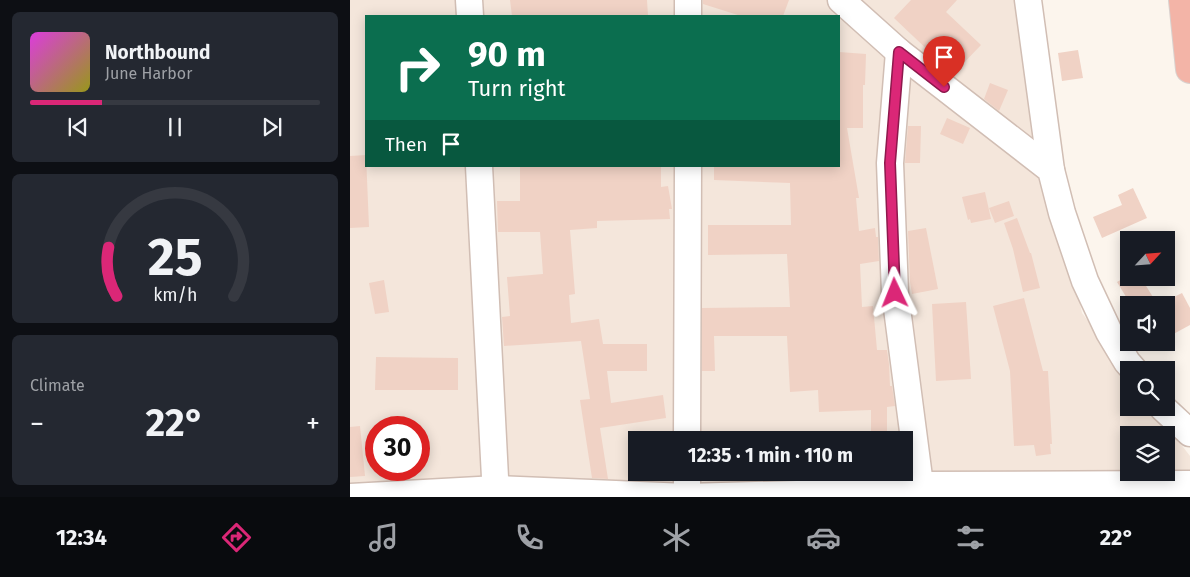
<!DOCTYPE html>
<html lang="en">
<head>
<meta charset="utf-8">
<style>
  body { margin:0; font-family:"Fira Sans",sans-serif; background:#242831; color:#f1f3f6; height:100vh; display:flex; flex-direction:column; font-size:19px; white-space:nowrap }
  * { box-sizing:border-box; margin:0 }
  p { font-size:16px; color:#9ea1a6 }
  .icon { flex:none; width:28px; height:28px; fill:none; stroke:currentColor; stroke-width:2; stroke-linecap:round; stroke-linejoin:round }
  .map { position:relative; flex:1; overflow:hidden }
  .sheet { display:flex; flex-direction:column; gap:12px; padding:12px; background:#0d0f14; width:350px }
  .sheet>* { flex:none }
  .banner { position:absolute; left:15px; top:15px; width:475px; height:152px; border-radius:0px; box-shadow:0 2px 12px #0003; background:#0b6e4f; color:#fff; overflow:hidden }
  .needle { width:32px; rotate:64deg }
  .buttons { position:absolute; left:770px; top:231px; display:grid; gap:10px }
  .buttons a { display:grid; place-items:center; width:55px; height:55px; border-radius:0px; background:#171b24; box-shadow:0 2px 12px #0003; font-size:25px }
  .speed { position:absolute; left:15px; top:416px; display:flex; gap:10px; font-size:25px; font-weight:700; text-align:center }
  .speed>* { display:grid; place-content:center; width:65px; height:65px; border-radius:50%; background:#171b24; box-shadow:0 2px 12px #0003; line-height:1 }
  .speed .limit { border:8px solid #d22; background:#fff; color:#111 }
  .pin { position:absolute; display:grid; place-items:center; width:42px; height:42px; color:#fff; margin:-51px -21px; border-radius:50% 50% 50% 0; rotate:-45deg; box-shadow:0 0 5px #0007 }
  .pin .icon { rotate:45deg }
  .me { position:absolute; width:55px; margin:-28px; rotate:358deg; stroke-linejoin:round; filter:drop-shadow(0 0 4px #0008) }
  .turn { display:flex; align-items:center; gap:18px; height:105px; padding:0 20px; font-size:22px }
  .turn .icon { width:65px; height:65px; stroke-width:2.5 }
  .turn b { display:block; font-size:35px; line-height:42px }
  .then { display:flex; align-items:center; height:48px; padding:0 20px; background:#0003; gap:10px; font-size:19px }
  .big { font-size:38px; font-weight:700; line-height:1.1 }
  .sheet .widget { flex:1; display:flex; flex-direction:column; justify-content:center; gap:8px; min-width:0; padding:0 18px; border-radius:8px; background:#242831 }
  .sheet .dial { align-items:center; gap:0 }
  .dial svg { height:130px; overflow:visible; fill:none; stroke:#363941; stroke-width:7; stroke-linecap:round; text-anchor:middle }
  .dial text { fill:#f1f3f6; stroke:none }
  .song { display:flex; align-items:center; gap:15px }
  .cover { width:60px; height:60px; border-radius:8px; background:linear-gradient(135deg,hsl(300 70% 55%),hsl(60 70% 35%)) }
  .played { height:5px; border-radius:2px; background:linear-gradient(90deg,#db2777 25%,#363941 25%) }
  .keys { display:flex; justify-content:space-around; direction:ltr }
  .heat { display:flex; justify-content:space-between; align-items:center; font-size:28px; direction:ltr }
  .trip { position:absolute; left:278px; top:431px; width:285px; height:50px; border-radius:0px; background:#171b24; box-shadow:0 2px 12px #0003; font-weight:700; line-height:50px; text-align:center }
  .tab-bar { display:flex; height:80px; justify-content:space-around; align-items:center; background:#090b0e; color:#9ea1a6 }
  .tab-bar .icon { width:35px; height:35px }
  .tab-bar .selected { color:#db2777 }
  .tab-bar b { font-size:22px; color:#f1f3f6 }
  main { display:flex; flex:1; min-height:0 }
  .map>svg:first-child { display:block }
  .residential { fill:#f4e6db; fill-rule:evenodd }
  .building { fill:#f0d2c5 }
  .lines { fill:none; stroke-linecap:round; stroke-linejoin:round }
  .minor-casing { stroke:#d1beb4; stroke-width:29 }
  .highway-casing { stroke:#d9d1ce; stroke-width:30 }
  .minor { stroke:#fff; stroke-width:26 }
  .highway { stroke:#f3b4a7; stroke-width:28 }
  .route-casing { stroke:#8e194d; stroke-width:12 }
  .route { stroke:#db2777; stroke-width:9 }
</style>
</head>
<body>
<main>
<section class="sheet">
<div class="widget">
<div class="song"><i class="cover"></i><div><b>Northbound</b><p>June Harbor</p></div></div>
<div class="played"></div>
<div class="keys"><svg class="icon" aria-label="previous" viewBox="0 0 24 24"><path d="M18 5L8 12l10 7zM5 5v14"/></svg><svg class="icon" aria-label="pause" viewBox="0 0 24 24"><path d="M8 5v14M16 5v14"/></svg><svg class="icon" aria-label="next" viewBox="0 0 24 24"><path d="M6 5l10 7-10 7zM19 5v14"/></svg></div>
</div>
<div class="widget dial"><svg viewBox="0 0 100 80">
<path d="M14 69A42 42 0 1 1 86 69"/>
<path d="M14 69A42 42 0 0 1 9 39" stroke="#db2777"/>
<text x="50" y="56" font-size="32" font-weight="700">25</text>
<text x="50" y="72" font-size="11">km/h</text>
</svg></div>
<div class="widget"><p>Climate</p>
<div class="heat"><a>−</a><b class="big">22°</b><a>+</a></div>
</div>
</section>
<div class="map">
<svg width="840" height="497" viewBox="0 0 840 497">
  <rect width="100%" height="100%" fill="#fcf5ed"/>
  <path class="residential" d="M0,0H667L732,313L779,375V408H803L840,456V497H0ZM16,16H489V166H16ZM26,428H69V470H26ZM779,435H816V472H779ZM286,440H554V472H286Z"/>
  <g class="building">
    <polygon points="160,0 297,0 298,16 162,16"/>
    <polygon points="353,0 439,0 433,16 391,16 353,4"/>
    <polygon points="561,0 607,0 596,12 631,45 603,74 544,18"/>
    <polygon points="728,50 733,78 712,81 708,53"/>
    <polygon points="489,52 516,54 515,85 513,85 513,128 497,128 509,198 506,198 509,231 525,228 526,237 528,237 529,261 510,264 512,307 523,306 527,350 537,350 539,364 540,386 542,386 545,406 537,407 537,440 521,440 521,410 469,412 468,390 440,392 437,336 364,336 365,371 352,371 352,308 440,307 437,254 358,255 358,225 441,225 440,183 364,180 364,166 489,166"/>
    <polygon points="640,83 658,90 649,111 634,99"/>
    <polygon points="597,118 620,128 613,144 590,134"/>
    <polygon points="558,126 571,126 570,163 555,163"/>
    <polygon points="16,155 19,227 0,228 0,156"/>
    <polygon points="170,166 311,166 311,187 318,186 322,209 319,209 320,219 247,221 247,228 220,230 225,294 219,295 221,323 249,319 253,344 297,344 297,371 257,371 261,403 313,395 316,418 250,428 258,479 242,478 230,400 240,399 231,341 154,346 152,317 160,316 157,277 193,274 190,232 148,232 147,201 170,201"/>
    <polygon points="783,188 797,218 752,238 743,217 772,205 768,195"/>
    <polygon points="635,192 641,219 621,223 620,219 618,220 612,197"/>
    <polygon points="659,201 664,216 645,223 639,208"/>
    <polygon points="667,218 680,253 681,253 690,288 673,292 663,249 654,223"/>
    <polygon points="576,228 588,289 562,294 560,282 558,231"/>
    <polygon points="774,278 791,278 808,305 781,305 767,282"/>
    <polygon points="34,280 39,312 25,314 19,283"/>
    <polygon points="832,293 840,308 840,325 816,338 816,301"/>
    <polygon points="674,298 693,371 698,371 702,444 700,444 701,454 686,456 684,445 664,446 660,371 643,306"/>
    <polygon points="616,302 621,379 586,381 582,304"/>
    <polygon points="26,357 108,358 108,390 25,390"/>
    <polygon points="10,426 15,476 0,477 0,427"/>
  </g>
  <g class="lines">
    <defs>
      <g id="minor">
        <polyline points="119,0 120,16"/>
        <polyline points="491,0 549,52 701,170 712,213 735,281 759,332 777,362 784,370"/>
        <polyline points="678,0 701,170"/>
        <polyline points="338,16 338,0"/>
        <polyline points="549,52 540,163 545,293 570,485"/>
        <polyline points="129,166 146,497"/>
        <polyline points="813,408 840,433"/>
        <polyline points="337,440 338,166"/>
        <polyline points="0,497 147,489 337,497 551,491 570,485 840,484"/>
        <polyline points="337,497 337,472"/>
      </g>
      <polyline id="highway" points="833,0 840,69"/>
    </defs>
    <use href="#minor" class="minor-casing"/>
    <use href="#highway" class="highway-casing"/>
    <use href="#minor" class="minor"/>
    <use href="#highway" class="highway"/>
  </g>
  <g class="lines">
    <defs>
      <polyline id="route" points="545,293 540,163 549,52 594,87"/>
    </defs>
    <use href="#route" class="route-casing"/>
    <use href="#route" class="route"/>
  </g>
</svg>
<div class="buttons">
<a><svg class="needle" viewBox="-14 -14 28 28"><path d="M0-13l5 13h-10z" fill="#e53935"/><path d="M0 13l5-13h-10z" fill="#9ea1a6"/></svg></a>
<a><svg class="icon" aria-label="sound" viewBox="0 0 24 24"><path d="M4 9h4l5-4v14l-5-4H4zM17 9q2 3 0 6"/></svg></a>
<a><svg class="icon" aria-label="search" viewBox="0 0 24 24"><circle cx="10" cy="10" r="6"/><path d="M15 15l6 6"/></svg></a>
<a><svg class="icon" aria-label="layers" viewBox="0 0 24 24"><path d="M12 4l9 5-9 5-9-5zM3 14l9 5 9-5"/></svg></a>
</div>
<div class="speed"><div class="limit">30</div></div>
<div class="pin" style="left:594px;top:87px;background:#d93025"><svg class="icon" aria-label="arrive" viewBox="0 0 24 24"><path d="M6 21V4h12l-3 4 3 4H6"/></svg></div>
<svg class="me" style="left:545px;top:293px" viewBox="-20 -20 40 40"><path d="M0-17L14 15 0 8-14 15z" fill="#db2777" stroke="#fff" stroke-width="4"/></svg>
<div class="trip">12:35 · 1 min · 110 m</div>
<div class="banner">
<div class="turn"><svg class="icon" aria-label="right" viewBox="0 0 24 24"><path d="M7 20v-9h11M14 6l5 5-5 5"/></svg><div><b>90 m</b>Turn right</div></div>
<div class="then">Then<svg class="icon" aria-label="arrive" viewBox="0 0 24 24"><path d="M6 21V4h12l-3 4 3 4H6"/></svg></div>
</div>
</div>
</main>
<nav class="tab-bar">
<b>12:34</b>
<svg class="icon selected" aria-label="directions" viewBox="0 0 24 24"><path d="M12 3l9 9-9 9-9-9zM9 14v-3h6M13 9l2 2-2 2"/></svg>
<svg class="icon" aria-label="music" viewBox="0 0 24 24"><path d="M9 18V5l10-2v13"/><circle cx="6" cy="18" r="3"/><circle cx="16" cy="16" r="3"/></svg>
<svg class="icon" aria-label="phone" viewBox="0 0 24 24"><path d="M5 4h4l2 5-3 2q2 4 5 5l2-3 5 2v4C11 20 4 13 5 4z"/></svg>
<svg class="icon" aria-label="climate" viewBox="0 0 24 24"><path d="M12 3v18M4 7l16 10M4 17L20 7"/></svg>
<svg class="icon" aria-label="car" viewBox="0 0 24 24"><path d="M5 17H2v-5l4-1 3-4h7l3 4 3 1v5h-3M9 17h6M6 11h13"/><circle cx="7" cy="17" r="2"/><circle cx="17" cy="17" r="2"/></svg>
<svg class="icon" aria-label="filters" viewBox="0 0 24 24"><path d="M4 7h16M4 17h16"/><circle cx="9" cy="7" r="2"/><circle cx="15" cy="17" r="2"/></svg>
<b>22°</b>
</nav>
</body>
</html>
